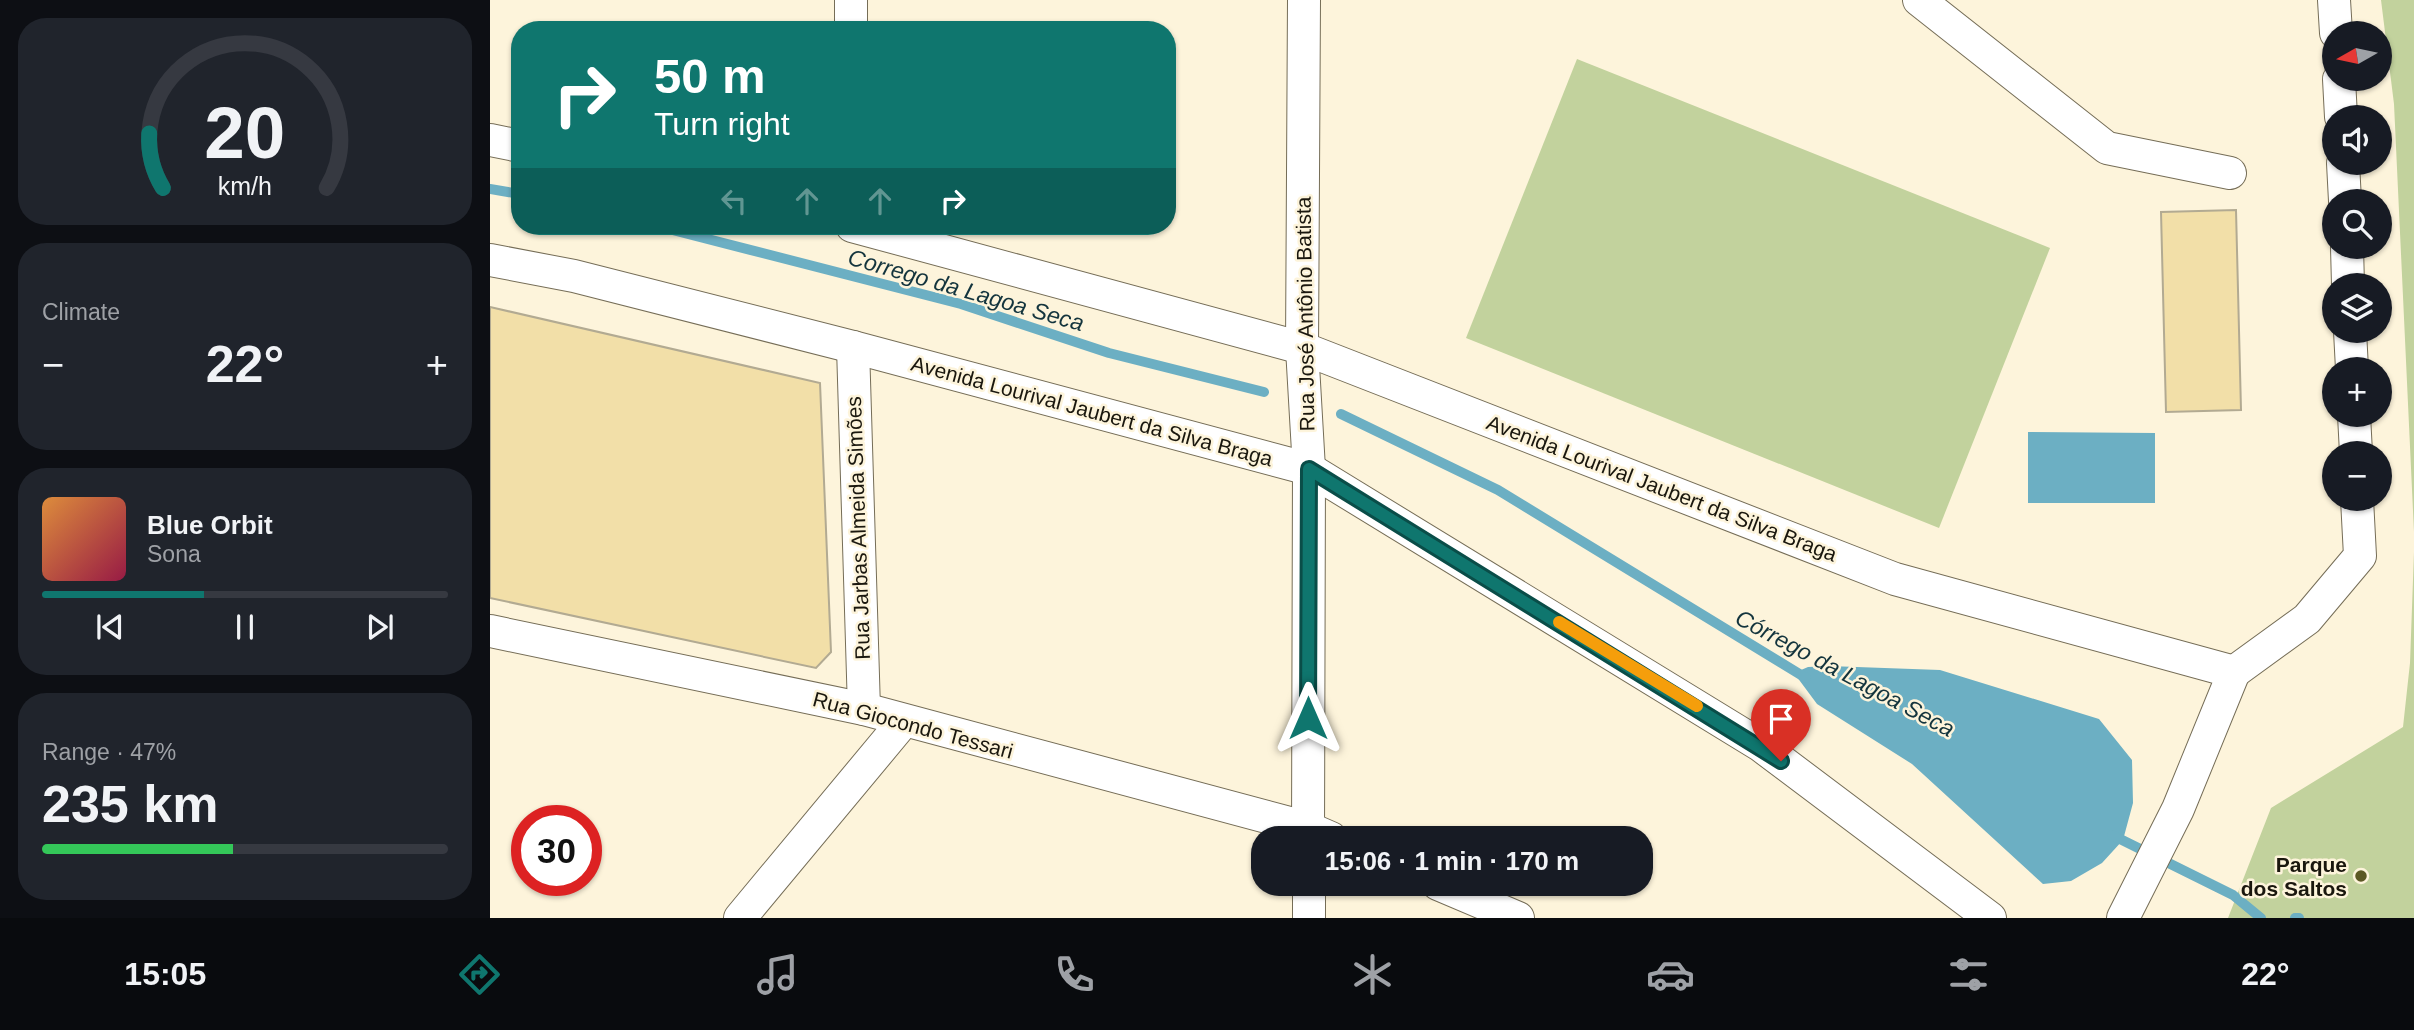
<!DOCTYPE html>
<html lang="en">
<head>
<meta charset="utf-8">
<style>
  body { margin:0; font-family:Helvetica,sans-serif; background:#20242c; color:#f1f3f6; height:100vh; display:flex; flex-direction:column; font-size:26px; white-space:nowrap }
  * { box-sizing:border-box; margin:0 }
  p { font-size:23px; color:#9ea1a6 }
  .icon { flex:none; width:38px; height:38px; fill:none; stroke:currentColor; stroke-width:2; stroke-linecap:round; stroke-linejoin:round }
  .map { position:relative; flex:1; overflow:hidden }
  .side { display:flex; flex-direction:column; gap:18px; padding:18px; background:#0d0f14; width:490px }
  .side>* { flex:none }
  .banner { position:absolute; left:21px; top:21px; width:665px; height:214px; border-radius:28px; box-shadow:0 2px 5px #0004; background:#0f766e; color:#fff; overflow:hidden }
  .needle { width:46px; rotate:261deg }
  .controls { position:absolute; left:1832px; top:21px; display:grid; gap:14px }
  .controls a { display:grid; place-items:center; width:70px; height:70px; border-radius:50%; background:#171b24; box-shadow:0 2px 5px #0004; font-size:35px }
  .speed { position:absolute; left:21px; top:805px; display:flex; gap:14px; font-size:35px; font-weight:700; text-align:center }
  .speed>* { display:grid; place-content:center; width:91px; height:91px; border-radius:50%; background:#171b24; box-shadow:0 2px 5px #0004; line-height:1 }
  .speed .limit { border:10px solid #d22; background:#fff; color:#111 }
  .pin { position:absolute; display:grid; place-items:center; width:60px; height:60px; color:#fff; margin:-72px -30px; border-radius:50% 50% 50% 0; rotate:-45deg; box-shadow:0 0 7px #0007 }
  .pin .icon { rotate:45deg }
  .me { position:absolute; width:77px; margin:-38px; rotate:0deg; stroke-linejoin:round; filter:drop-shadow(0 0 5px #0008) }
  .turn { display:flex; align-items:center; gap:24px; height:147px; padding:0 28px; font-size:32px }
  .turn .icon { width:91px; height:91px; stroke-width:2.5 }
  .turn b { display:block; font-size:49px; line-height:60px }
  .lanes { display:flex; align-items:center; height:66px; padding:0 28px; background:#0003; justify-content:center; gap:35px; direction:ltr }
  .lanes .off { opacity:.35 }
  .big { font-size:52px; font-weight:800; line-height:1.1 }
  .side .tile { flex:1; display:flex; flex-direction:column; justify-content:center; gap:10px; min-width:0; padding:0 24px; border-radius:28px; background:#20242c }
  .side .dial { align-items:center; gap:0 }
  .dial svg { height:182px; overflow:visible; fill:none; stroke:#363941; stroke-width:7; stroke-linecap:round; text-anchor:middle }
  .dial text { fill:#f1f3f6; stroke:none }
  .song { display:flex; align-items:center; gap:21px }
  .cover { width:84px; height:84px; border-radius:10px; background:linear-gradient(135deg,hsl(30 70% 55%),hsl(340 70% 35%)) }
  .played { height:7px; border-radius:4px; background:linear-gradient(90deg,#0f766e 40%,#363941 40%) }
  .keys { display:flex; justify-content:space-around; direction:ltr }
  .heat { display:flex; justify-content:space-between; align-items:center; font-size:38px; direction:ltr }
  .charge { height:10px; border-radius:5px; background:linear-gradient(90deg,#34c759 47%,#363941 0) }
  .trip { position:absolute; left:761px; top:826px; width:402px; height:70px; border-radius:28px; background:#171b24; box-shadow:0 2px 5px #0004; font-weight:800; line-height:70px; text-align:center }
  .dock { display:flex; height:112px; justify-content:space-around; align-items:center; background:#090b0e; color:#9ea1a6 }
  .dock .icon { width:49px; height:49px }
  .dock .active { color:#0f766e }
  .dock b { font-size:32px; color:#f1f3f6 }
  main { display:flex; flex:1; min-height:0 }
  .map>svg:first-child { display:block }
  .green { fill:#c2d29d }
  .water { fill:#6cafc3 }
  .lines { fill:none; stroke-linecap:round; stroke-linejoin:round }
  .stream { stroke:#6cafc3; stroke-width:10 }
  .building { fill:#f2dfa8; stroke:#b2aa92; stroke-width:2 }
  .minor-casing { stroke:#756d57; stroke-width:34 }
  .minor { stroke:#fff; stroke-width:32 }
  .route-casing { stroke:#0a4d48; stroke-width:18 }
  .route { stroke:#0f766e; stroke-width:12 }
  .slow { stroke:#f59e0b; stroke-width:12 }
  .poi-dot { fill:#5c5824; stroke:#fdf4db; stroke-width:2.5 }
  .labels { text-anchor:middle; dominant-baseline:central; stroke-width:5; stroke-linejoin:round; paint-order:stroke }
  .street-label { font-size:21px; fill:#1a170e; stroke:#fdf4db }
  .poi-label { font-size:21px; font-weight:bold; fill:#1a170e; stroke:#fdf4db; text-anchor:end }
  .water-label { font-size:23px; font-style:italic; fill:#13343d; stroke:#fdf4db }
</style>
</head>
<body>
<main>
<section class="side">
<div class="tile dial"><svg viewBox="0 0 100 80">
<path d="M14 69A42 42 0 1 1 86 69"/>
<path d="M14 69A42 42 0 0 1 8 45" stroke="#0f766e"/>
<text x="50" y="56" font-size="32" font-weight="700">20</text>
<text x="50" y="72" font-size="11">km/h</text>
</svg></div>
<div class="tile"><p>Climate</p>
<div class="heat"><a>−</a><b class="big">22°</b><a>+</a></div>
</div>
<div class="tile">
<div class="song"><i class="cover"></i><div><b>Blue Orbit</b><p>Sona</p></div></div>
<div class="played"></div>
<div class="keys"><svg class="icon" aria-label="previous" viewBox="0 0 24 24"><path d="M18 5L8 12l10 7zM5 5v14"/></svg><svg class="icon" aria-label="pause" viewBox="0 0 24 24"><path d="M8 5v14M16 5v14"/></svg><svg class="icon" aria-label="next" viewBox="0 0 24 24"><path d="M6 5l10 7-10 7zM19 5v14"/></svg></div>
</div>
<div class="tile"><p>Range · 47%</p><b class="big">235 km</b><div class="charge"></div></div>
</section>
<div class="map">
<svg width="1924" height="918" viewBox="0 0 1924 918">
  <rect width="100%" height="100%" fill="#fdf4db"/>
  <g class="green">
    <polygon points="1891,0 1924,0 1924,532 1904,104"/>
    <polygon points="1087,59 1560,248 1449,528 976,338"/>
    <polygon points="1924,552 1924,918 1738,918 1781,808 1913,727 1920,663"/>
  </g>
  <g class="water">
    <polygon points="1538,432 1665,433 1665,503 1538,503"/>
    <polygon points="1339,666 1450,670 1609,719 1642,760 1643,803 1633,840 1612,863 1581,881 1553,884 1422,764 1327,704 1304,673 1318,667"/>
  </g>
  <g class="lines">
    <g class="stream">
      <polyline points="0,189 30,194"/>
      <polyline points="167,226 471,304 619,353 774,392"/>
      <polyline points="851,414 1008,490 1316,678"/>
      <polyline points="1622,835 1743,895 1771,918"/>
      <polyline points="1805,918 1809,918"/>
    </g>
  </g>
  <g class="building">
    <polygon points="1746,210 1751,410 1676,412 1671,212"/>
    <polygon points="0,307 330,383 341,652 326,668 0,598"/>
  </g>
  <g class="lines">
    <defs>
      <g id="minor">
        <polyline points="814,0 812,348 819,469 818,838"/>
        <polyline points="1429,0 1617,148 1740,173"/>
        <polyline points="1844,0 1846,33"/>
        <polyline points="361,30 361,0"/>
        <polyline points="1849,79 1851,117"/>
        <polyline points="0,140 30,146"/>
        <polyline points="1853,163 1855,201"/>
        <polyline points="362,226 812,348 1405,579 1744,672"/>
        <polyline points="1857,247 1858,285"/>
        <polyline points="0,260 84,276 363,347 819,469 1270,745 1500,918"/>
        <polyline points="1860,331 1862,369"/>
        <polyline points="363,347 374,709"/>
        <polyline points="1864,415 1866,453"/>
        <polyline points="0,631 374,709 818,828 841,838"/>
        <polyline points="1744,672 1817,619 1870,556 1867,499"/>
        <polyline points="819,884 819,918"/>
        <polyline points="948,884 1028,918"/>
        <polyline points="250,918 413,722"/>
        <polyline points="1633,918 1688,809 1744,672"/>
      </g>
    </defs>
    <use href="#minor" class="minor-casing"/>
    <use href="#minor" class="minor"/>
  </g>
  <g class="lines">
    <defs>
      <polyline id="route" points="818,718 819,469 1291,761"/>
    </defs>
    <use href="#route" class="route-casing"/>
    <use href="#route" class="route"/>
    <polyline class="slow" points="1069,622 1207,706"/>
  </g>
  <circle class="poi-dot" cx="1871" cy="876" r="7"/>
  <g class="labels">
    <g class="street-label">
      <text transform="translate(815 314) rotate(-91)">Rua José Antônio Batista</text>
      <text transform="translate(602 411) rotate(15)">Avenida Lourival Jaubert da Silva Braga</text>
      <text transform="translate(1172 488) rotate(21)">Avenida Lourival Jaubert da Silva Braga</text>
      <text transform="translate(368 528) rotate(-92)">Rua Jarbas Almeida Simões</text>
      <text transform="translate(423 725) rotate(15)">Rua Giocondo Tessari</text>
    </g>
    <g class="poi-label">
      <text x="1857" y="864">Parque<tspan x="1857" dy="24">dos Saltos</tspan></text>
    </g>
    <g class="water-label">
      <text transform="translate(476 290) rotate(16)">Corrego da Lagoa Seca</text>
      <text transform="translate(1355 673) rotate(28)">Córrego da Lagoa Seca</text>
    </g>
  </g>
</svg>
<div class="controls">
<a><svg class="needle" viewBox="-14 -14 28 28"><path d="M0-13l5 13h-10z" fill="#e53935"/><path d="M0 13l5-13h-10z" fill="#9ea1a6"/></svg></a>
<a><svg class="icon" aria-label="sound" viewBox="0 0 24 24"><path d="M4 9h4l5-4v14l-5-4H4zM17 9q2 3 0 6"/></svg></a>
<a><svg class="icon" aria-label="search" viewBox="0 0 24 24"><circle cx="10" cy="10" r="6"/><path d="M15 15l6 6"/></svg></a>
<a><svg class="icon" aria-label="layers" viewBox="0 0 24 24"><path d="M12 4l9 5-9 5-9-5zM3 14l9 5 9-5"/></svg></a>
<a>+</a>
<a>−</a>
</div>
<div class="speed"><div class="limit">30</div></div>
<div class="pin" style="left:1291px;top:761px;background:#d93025"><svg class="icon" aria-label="arrive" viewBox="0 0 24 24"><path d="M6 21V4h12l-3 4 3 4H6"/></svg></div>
<svg class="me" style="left:818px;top:718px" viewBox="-20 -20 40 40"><path d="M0-17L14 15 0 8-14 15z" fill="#0f766e" stroke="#fff" stroke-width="4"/></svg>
<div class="trip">15:06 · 1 min · 170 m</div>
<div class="banner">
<div class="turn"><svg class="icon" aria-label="right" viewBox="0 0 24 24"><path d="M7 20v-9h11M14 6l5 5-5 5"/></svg><div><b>50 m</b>Turn right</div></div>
<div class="lanes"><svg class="icon off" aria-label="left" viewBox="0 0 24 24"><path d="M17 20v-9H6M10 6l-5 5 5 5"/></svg><svg class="icon off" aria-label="ahead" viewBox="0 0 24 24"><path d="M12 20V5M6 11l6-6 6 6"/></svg><svg class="icon off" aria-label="ahead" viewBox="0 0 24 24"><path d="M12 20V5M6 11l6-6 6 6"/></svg><svg class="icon" aria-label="right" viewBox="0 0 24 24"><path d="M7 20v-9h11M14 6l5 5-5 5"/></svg></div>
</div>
</div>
</main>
<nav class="dock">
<b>15:05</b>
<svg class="icon active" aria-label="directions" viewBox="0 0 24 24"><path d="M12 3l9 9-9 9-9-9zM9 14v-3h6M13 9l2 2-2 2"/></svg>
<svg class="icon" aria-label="music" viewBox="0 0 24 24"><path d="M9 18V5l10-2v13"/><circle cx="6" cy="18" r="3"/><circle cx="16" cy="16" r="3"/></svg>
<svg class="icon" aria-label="phone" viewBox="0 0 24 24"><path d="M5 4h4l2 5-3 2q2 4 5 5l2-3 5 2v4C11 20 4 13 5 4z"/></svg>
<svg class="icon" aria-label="climate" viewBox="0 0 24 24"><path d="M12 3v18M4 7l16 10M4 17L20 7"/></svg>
<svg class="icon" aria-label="car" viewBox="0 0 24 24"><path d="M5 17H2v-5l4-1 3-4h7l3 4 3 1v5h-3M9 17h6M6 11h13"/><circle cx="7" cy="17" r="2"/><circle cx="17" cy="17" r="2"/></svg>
<svg class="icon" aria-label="filters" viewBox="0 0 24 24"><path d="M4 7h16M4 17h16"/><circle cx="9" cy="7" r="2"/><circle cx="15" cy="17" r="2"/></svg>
<b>22°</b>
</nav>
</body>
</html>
